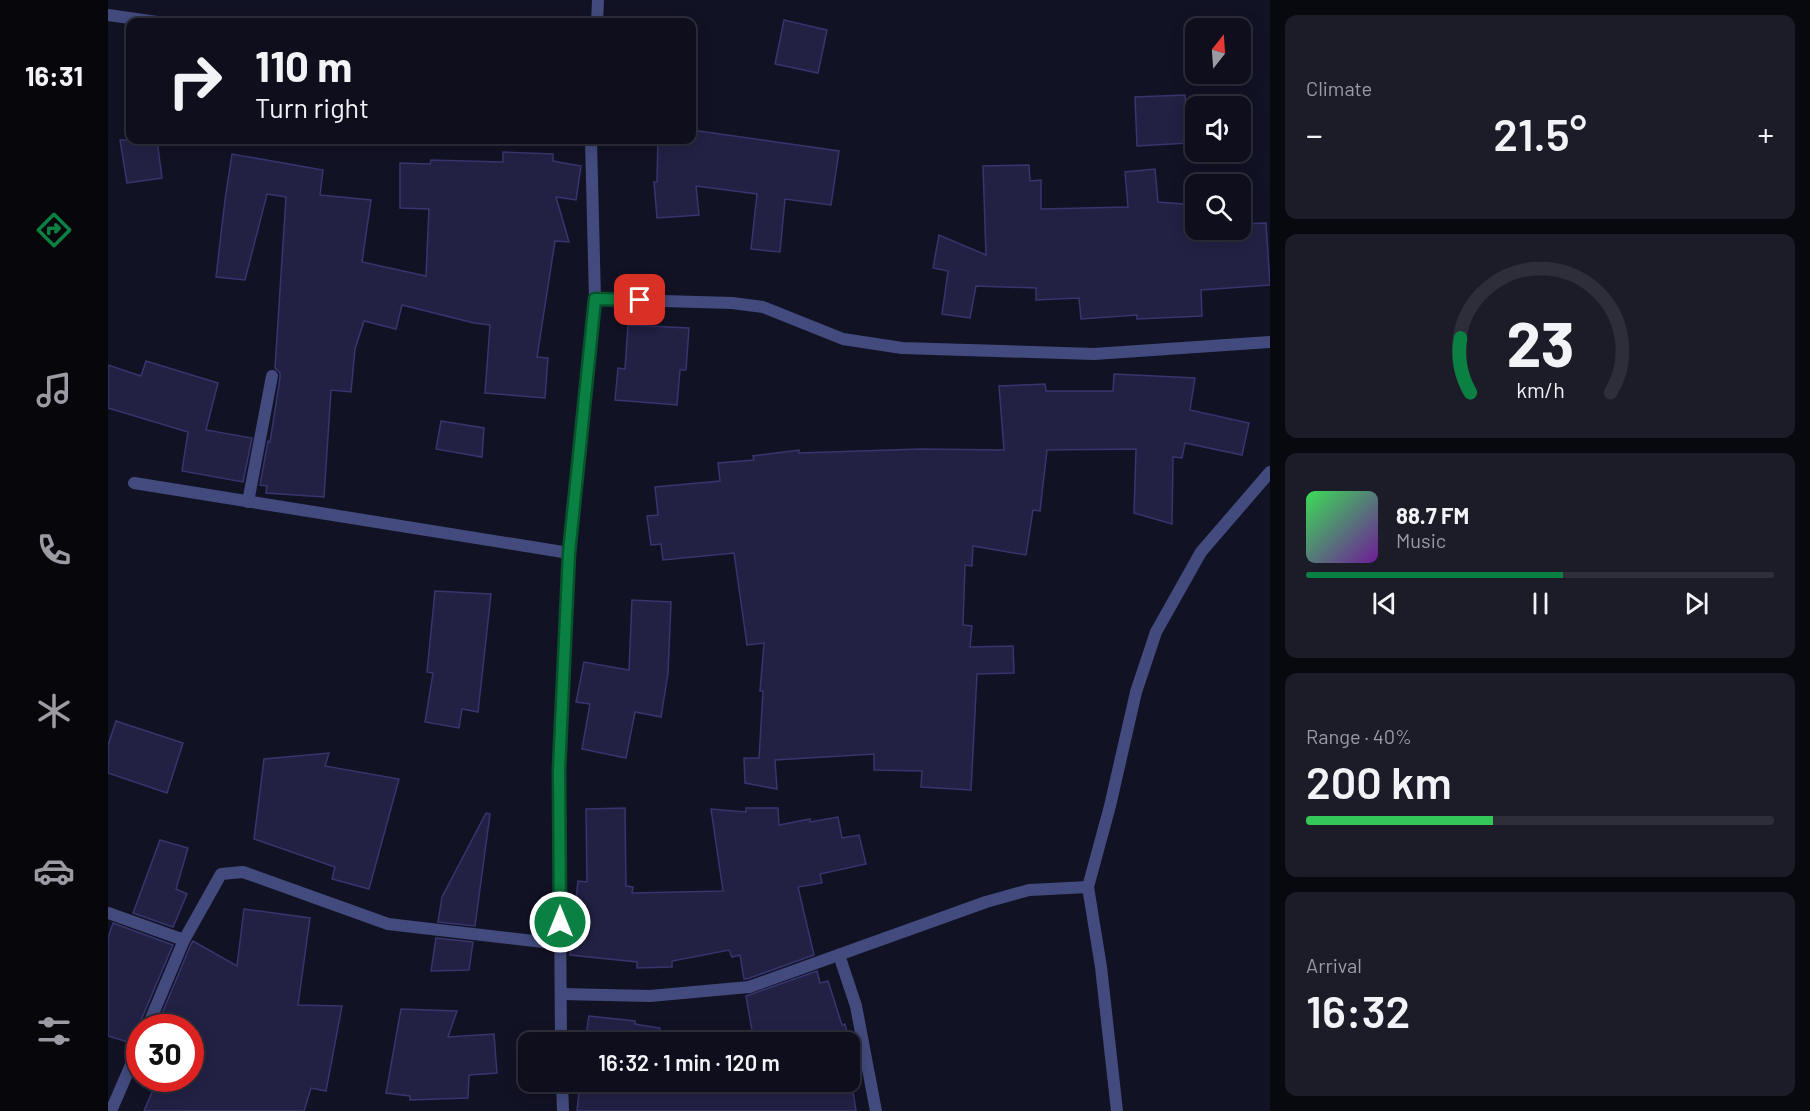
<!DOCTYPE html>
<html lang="en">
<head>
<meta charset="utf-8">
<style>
  body { margin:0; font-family:Barlow,sans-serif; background:#1c1c29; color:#f1f3f6; height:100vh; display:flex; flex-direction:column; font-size:22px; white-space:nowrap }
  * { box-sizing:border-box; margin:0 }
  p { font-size:20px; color:#9b9ca3 }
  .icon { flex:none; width:33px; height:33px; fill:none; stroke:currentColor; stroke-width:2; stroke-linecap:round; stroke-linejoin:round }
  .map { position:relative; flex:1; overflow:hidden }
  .drawer { display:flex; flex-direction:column; gap:15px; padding:15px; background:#08080f; width:540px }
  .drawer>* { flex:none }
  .banner { position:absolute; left:18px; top:18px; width:570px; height:126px; border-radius:12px; box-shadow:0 3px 15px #0003,0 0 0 2px #2e2e3b; background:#0e0e1c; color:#f1f3f6; overflow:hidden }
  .needle { width:39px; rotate:17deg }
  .fabs { position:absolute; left:1077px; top:18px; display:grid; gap:12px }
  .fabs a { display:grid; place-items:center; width:66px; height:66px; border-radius:12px; background:#0e0e1c; box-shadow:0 3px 15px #0003,0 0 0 2px #2e2e3b; font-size:30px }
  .speed { position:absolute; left:18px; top:1014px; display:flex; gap:12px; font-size:30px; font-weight:700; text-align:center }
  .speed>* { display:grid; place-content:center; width:78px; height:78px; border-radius:50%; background:#0e0e1c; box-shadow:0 3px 15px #0003,0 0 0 2px #2e2e3b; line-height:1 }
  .speed .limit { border:9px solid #d22; background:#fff; color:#111 }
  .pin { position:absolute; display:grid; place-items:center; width:51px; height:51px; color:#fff; margin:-26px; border-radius:12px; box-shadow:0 3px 9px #0006 }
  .me { position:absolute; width:66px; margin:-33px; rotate:0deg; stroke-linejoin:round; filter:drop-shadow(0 0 4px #0008) }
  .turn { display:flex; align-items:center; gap:21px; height:126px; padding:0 30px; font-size:27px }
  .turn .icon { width:78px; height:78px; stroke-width:2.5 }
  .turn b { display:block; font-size:42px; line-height:51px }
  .big { font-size:45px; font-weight:600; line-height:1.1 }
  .drawer .tile { flex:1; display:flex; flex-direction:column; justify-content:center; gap:9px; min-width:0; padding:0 21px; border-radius:12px; background:#1c1c29 }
  .drawer .dial { align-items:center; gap:0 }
  .dial svg { height:156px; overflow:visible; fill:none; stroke:#2e2e3b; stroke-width:7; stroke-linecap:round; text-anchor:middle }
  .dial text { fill:#f1f3f6; stroke:none }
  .song { display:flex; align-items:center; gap:18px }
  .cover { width:72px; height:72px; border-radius:9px; background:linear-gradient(135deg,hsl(130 70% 55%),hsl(280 70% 35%)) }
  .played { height:6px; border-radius:3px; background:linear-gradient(90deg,#0b8043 55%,#2e2e3b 55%) }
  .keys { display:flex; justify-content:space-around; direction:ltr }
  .heat { display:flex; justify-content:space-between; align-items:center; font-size:33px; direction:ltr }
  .charge { height:9px; border-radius:4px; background:linear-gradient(90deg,#34c759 40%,#2e2e3b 0) }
  .trip { position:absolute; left:410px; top:1032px; width:342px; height:60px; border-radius:12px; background:#0e0e1c; box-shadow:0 3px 15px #0003,0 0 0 2px #2e2e3b; font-weight:600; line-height:60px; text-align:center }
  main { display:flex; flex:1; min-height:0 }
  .dock { display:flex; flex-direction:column; width:108px; justify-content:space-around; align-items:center; background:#06060b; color:#9b9ca3 }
  .dock .icon { width:42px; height:42px }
  .dock .on { color:#0b8043 }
  .dock b { font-size:27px; color:#f1f3f6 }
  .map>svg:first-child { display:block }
  .building { fill:#222144; stroke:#37356d; stroke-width:1.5 }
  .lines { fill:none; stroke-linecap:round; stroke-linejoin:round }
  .minor { stroke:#434b7e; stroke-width:12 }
  .route-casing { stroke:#07532c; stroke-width:15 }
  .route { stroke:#0b8043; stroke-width:10 }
</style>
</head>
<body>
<main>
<nav class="dock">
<b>16:31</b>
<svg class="icon on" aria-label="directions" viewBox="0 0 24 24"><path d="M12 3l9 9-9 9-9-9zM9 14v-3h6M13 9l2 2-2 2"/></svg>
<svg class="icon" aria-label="music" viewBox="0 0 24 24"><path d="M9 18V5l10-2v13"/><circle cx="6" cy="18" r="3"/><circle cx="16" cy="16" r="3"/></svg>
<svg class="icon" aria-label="phone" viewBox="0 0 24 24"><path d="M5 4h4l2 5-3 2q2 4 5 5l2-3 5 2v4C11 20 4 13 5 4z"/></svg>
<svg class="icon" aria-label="climate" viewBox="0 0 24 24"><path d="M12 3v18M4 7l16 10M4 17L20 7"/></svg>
<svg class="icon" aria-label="car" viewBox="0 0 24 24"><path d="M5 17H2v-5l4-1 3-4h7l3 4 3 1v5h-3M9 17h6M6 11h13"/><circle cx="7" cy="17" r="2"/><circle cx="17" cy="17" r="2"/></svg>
<svg class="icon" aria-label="filters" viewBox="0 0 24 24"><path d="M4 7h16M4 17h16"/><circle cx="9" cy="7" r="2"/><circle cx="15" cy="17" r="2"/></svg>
</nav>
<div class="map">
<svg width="1162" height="1111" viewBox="0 0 1162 1111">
  <rect width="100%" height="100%" fill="#121225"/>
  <g class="building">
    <polygon points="676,20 719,30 710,73 667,64"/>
    <polygon points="1077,95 1080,143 1029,146 1027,97"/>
    <polygon points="584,130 731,151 723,205 677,199 672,252 643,249 649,194 588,186 591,215 549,218 546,182 549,182 550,140 584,140"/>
    <polygon points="12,140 49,140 54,178 19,183"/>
    <polygon points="395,152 445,154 445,161 473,166 468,200 448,197 461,242 447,241 429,357 440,358 437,398 377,393 382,325 366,323 294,305 288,329 256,321 247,349 243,392 223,390 216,497 158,493 159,486 152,485 160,441 162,442 172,378 172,373 167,368 178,197 159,194 137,280 108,277 117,200 124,154 215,170 212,195 263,200 254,262 318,276 321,209 292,208 292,163 322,164 323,160 395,162"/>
    <polygon points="921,165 922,181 933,180 933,209 1020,207 1017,172 1047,169 1050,202 1088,205 1088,230 1132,230 1132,224 1158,223 1162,285 1093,290 1094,316 1029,319 1029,315 973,319 971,298 928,300 928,288 868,286 862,318 834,314 840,271 825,268 831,235 878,255 875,166"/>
    <polygon points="520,325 581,328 578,370 572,370 569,405 507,400 510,368 517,369"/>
    <polygon points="38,361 110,383 98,430 144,438 135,482 74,471 80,432 0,408 0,365 33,376"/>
    <polygon points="1006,374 1087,378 1082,410 1141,423 1134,455 1077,443 1074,458 1065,457 1064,524 1026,513 1028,449 939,450 932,511 925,510 918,555 865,546 864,566 857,565 855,625 864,626 862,647 905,646 906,673 869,674 863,790 813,787 814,771 766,770 766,754 667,760 669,789 637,783 636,758 651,758 655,691 652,691 656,643 639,645 626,553 555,560 553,544 543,545 539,516 550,515 547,487 612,481 610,463 646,460 645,456 691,450 691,453 812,449 896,450 891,386 937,384 938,391 1005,391"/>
    <polygon points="333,421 376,428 374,457 328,449"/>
    <polygon points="327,591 383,594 370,712 354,709 351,728 317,722 325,673 319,672"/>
    <polygon points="524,600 563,602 560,673 553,717 527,712 518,758 474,749 482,704 468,702 476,662 521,670"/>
    <polygon points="8,721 75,743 59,793 0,773 0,745"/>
    <polygon points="221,753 217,766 291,779 261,889 224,879 227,867 146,839 156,759"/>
    <polygon points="517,808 518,886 525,887 524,893 615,891 603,809 638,812 638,808 670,808 671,825 702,819 702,822 730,817 734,838 751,835 758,864 712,874 714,883 690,887 706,955 639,979 636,979 632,955 624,957 621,950 564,961 564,967 529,968 529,962 462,955 470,881 479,882 478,809"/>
    <polygon points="378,813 382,814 367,926 330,922 334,897"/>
    <polygon points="52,840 80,848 68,889 79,894 65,927 25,913"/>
    <polygon points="136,909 202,918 190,1005 234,1006 218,1091 203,1088 196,1111 36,1111 50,1078 82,1078 82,1028 48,1028 83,944 85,941 129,966"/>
    <polygon points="5,923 65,945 31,1025 32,1036 27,1038 23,1043 0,1036 0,938"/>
    <polygon points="328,938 365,942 361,970 323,971"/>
    <polygon points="709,971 712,983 720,981 734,1025 737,1024 748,1071 742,1072 748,1111 469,1111 472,1082 741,1082 741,1042 646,1042 638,996"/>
    <polygon points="293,1009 349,1011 340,1037 386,1034 389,1073 361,1075 360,1098 302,1100 302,1096 278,1093"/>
    <polygon points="481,1016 527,1021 527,1024 552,1028 549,1042 477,1042"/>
  </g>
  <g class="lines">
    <g class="minor">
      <polyline points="0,15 49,22"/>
      <polyline points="489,22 490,0"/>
      <polyline points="487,299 624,303 655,307 735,339 794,348 986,354 1162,342"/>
      <polyline points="26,483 461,553"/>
      <polyline points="140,502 164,376"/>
      <polyline points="0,913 76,940"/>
      <polyline points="731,955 748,1006 768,1111"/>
      <polyline points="453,994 542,996 641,987 878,902 921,890 980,887"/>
      <polyline points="39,1028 76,940 113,874 135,872 280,924 452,944"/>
      <polyline points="453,1042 451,769 461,553 487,299 483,140"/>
      <polyline points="454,1082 455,1111"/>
      <polyline points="3,1111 32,1044"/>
      <polyline points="1009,1111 993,967 980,887 1002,806 1028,692 1048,632 1093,552 1162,472"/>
    </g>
  </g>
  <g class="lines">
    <defs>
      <polyline id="route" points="452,922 451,769 461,553 487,299 532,300"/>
    </defs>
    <use href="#route" class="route-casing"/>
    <use href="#route" class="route"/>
  </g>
</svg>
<div class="fabs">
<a><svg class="needle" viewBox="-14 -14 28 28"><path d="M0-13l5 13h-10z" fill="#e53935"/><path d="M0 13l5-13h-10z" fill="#9b9ca3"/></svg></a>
<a><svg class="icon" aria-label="sound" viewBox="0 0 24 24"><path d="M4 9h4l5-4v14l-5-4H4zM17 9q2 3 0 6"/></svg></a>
<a><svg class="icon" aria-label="search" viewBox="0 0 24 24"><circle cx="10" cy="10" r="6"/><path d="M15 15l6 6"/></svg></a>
</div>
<div class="speed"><div class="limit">30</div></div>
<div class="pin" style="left:532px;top:300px;background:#d93025"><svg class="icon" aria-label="arrive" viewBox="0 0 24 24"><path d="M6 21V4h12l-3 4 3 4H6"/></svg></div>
<svg class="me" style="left:452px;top:922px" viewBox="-20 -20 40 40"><circle r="17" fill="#0b8043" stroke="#fff" stroke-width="3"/><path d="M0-11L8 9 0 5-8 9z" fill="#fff"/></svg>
<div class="trip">16:32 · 1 min · 120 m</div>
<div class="banner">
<div class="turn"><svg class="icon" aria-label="right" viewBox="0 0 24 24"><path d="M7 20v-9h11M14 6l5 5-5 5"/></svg><div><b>110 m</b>Turn right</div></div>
</div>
</div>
<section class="drawer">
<div class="tile"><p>Climate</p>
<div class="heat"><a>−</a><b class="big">21.5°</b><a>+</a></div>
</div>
<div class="tile dial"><svg viewBox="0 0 100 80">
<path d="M14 69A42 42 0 1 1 86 69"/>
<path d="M14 69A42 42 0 0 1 9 41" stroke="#0b8043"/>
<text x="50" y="56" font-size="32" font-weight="700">23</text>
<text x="50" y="72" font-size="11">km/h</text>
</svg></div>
<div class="tile">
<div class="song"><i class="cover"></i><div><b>88.7 FM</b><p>Music</p></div></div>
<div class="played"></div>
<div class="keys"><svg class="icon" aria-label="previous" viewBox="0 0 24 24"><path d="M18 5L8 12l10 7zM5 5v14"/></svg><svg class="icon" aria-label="pause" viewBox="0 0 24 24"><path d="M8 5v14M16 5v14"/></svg><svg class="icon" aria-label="next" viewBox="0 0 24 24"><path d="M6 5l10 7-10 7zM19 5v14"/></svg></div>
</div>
<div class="tile"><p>Range · 40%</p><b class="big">200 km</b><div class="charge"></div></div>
<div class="tile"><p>Arrival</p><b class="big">16:32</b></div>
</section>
</main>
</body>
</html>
